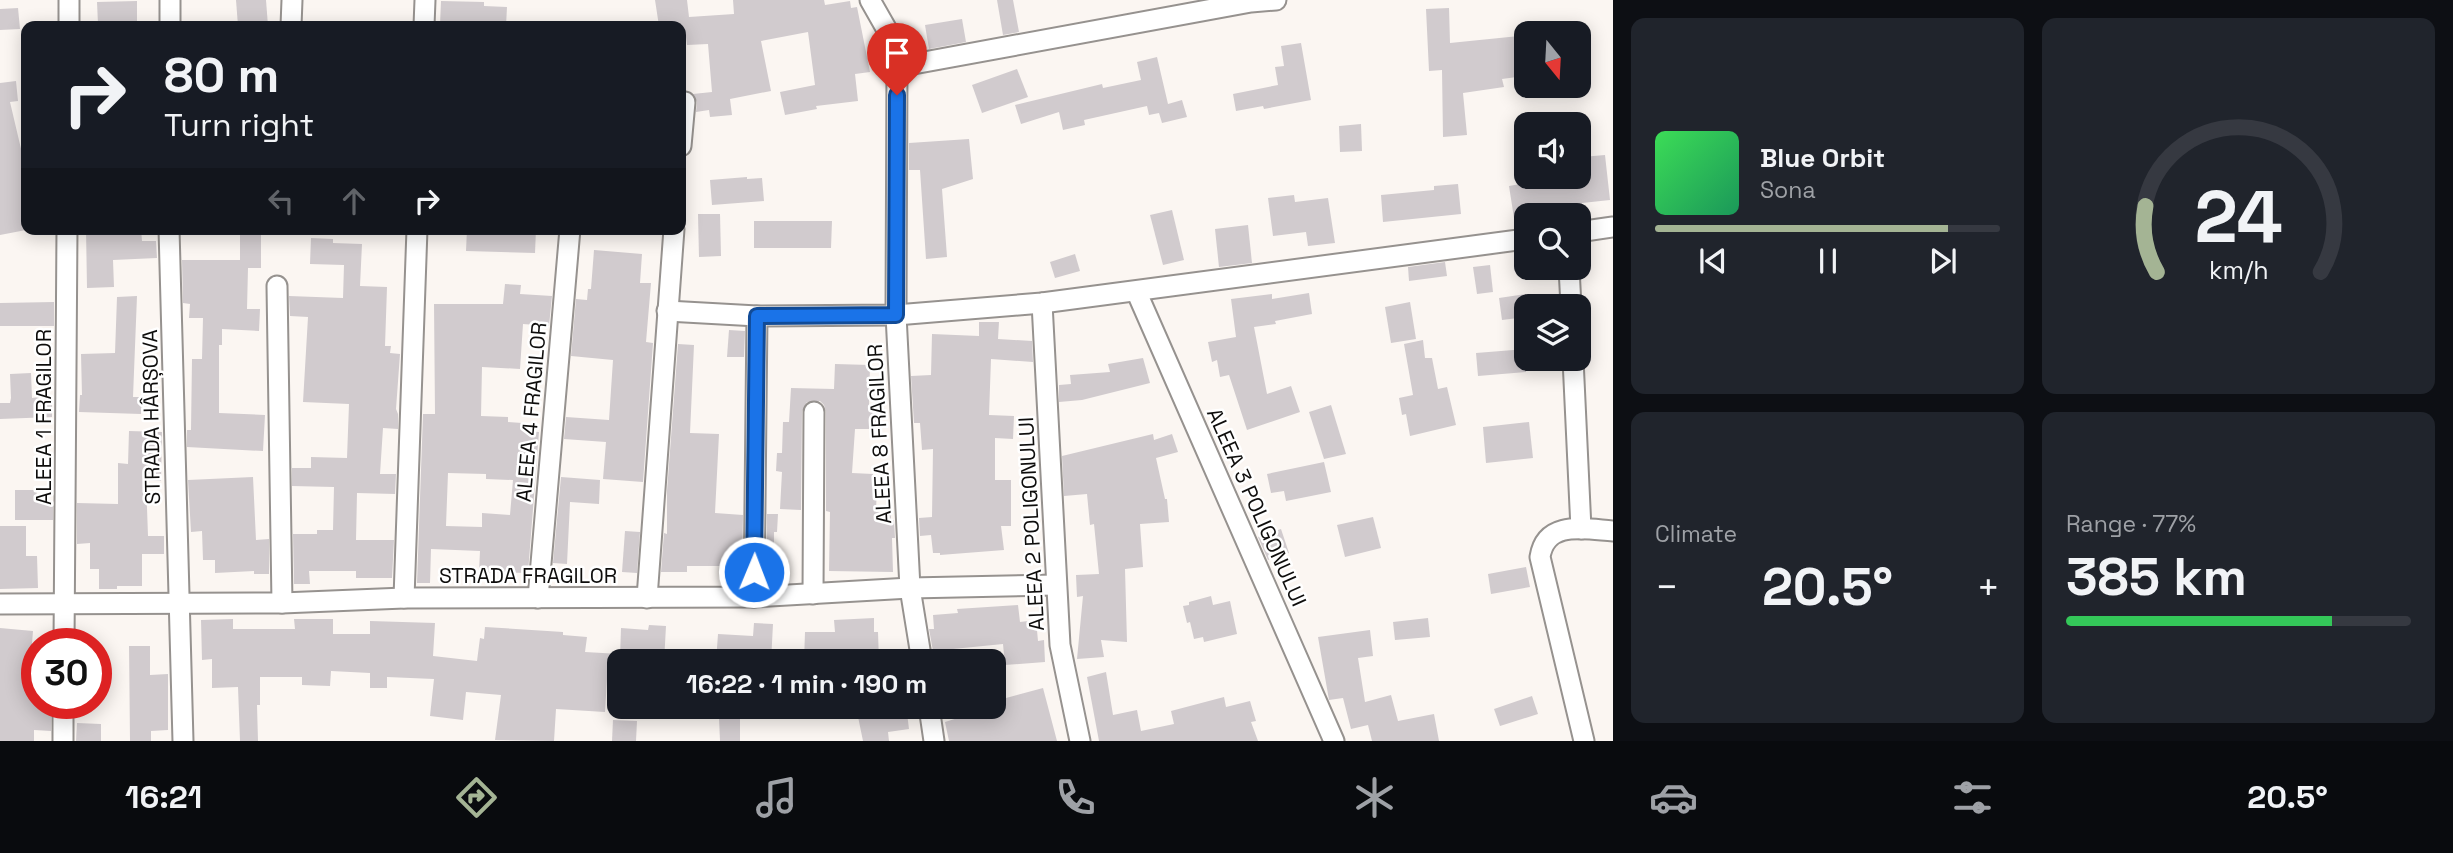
<!DOCTYPE html>
<html lang="en">
<head>
<meta charset="utf-8">
<style>
  body { margin:0; font-family:"Space Grotesk",sans-serif; background:#20242c; color:#f1f3f6; height:100vh; display:flex; flex-direction:column; font-size:26px; white-space:nowrap }
  * { box-sizing:border-box; margin:0 }
  p { font-size:23px; color:#9ea1a6 }
  .icon { flex:none; width:38px; height:38px; fill:none; stroke:currentColor; stroke-width:2; stroke-linecap:round; stroke-linejoin:round }
  .map { position:relative; flex:1; overflow:hidden }
  .side { display:flex; flex-direction:column; gap:18px; padding:18px; background:#0d0f14; width:840px }
  .side>* { flex:none }
  .hud { position:absolute; left:21px; top:21px; width:665px; height:214px; border-radius:14px; box-shadow:0 4px 18px #0003; background:#171b24; color:#f1f3f6; overflow:hidden }
  .needle { width:46px; rotate:162deg }
  .buttons { position:absolute; left:1514px; top:21px; display:grid; gap:14px }
  .buttons a { display:grid; place-items:center; width:77px; height:77px; border-radius:14px; background:#171b24; box-shadow:0 4px 18px #0003; font-size:35px }
  .speed { position:absolute; left:21px; top:628px; display:flex; gap:14px; font-size:35px; font-weight:700; text-align:center }
  .speed>* { display:grid; place-content:center; width:91px; height:91px; border-radius:50%; background:#171b24; box-shadow:0 4px 18px #0003; line-height:1 }
  .speed .limit { border:10px solid #d22; background:#fff; color:#111 }
  .pin { position:absolute; display:grid; place-items:center; width:60px; height:60px; color:#fff; margin:-72px -30px; border-radius:50% 50% 50% 0; rotate:-45deg; box-shadow:0 0 7px #0007 }
  .pin .icon { rotate:45deg }
  .me { position:absolute; width:77px; margin:-38px; rotate:1deg; stroke-linejoin:round; filter:drop-shadow(0 0 5px #0008) }
  .turn { display:flex; align-items:center; gap:24px; height:147px; padding:0 28px; font-size:32px }
  .turn .icon { width:91px; height:91px; stroke-width:2.5 }
  .turn b { display:block; font-size:49px; line-height:60px }
  .lanes { display:flex; align-items:center; height:66px; padding:0 28px; background:#0003; justify-content:center; gap:35px; direction:ltr }
  .lanes .off { opacity:.35 }
  .big { font-size:52px; font-weight:700; line-height:1.1 }
  .side .card { flex:1; display:flex; flex-direction:column; justify-content:center; gap:10px; min-width:0; padding:0 24px; border-radius:14px; background:#20242c }
  .side .dial { align-items:center; gap:0 }
  .dial svg { height:182px; overflow:visible; fill:none; stroke:#363941; stroke-width:7; stroke-linecap:round; text-anchor:middle }
  .dial text { fill:#f1f3f6; stroke:none }
  .song { display:flex; align-items:center; gap:21px }
  .cover { width:84px; height:84px; border-radius:10px; background:linear-gradient(135deg,hsl(130 70% 55%),hsl(150 70% 35%)) }
  .played { height:7px; border-radius:4px; background:linear-gradient(90deg,#a4b494 85%,#363941 85%) }
  .keys { display:flex; justify-content:space-around; direction:ltr }
  .heat { display:flex; justify-content:space-between; align-items:center; font-size:38px; direction:ltr }
  .charge { height:10px; border-radius:5px; background:linear-gradient(90deg,#34c759 77%,#363941 0) }
  .side .tiles { flex:1; display:grid; gap:18px; grid-template-columns:repeat(2,1fr) }
  .trip { position:absolute; left:607px; top:649px; width:399px; height:70px; border-radius:14px; background:#171b24; box-shadow:0 4px 18px #0003; font-weight:700; line-height:70px; text-align:center }
  .menu { display:flex; height:112px; justify-content:space-around; align-items:center; background:#090b0e; color:#9ea1a6 }
  .menu .icon { width:49px; height:49px }
  .menu .selected { color:#a4b494 }
  .menu b { font-size:32px; color:#f1f3f6 }
  main { display:flex; flex:1; min-height:0 }
  .map>svg:first-child { display:block }
  .building { fill:#d1cbce; fill-rule:evenodd }
  .lines { fill:none; stroke-linecap:round; stroke-linejoin:round }
  .minor-casing { stroke:#96928f; stroke-width:23 }
  .minor { stroke:#fff; stroke-width:19 }
  .route-casing { stroke:#114b97; stroke-width:18 }
  .route { stroke:#1a73e8; stroke-width:12 }
  .labels { text-anchor:middle; dominant-baseline:central; stroke-width:5; stroke-linejoin:round; paint-order:stroke }
  .street-label { font-size:21px; fill:#0e0d0c; stroke:#fff }
</style>
</head>
<body>
<main>
<div class="map">
<svg width="1613" height="741" viewBox="0 0 1613 741">
  <rect width="100%" height="100%" fill="#fbf6f2"/>
  <g class="building">
    <polygon points="236,0 266,0 268,26 238,26"/>
    <polygon points="655,0 687,0 689,17 734,14 733,0 824,0 825,5 850,1 851,8 857,7 870,72 855,74 858,101 816,106 817,109 785,115 780,92 815,85 808,32 761,41 771,91 730,99 732,115 710,117 709,110 696,112 697,102 693,94 712,92 708,44 687,45 686,37 681,37 681,26 659,26"/>
    <polygon points="997,0 1013,0 1019,32 1003,35"/>
    <polygon points="137,1 137,24 98,24 97,2"/>
    <polygon points="441,1 484,2 484,6 507,7 506,26 440,25"/>
    <polygon points="18,8 20,29 0,30 0,9"/>
    <polygon points="1449,8 1450,43 1519,36 1524,76 1502,79 1504,87 1463,93 1467,135 1443,137 1442,70 1429,71 1426,9"/>
    <polygon points="962,19 966,42 929,49 925,25"/>
    <polygon points="1301,43 1311,100 1264,109 1263,106 1236,111 1233,94 1278,85 1275,67 1284,66 1281,46"/>
    <polygon points="1157,57 1168,104 1182,100 1187,117 1162,123 1159,113 1149,115 1147,106 1084,120 1085,125 1063,130 1059,112 1021,124 1015,105 1102,84 1103,88 1141,80 1137,62"/>
    <polygon points="1017,69 1028,97 982,113 972,85"/>
    <polygon points="16,81 18,101 10,102 26,170 26,230 0,235 0,83"/>
    <polygon points="1361,124 1362,151 1340,152 1339,126"/>
    <polygon points="969,139 973,179 942,189 947,257 926,259 920,170 909,170 909,143"/>
    <polygon points="1605,155 1610,200 1582,203 1582,207 1531,209 1532,215 1514,218 1509,186 1526,183 1525,177 1578,177 1578,174 1584,174 1582,157"/>
    <polygon points="747,177 747,179 762,178 764,201 712,205 710,180"/>
    <polygon points="1458,184 1461,214 1383,222 1381,195 1434,190 1434,186"/>
    <polygon points="1294,195 1295,202 1328,198 1335,243 1308,246 1306,232 1273,236 1268,198"/>
    <polygon points="1172,210 1184,260 1163,265 1150,215"/>
    <polygon points="698,214 720,214 721,256 699,257"/>
    <polygon points="754,221 832,221 831,248 754,248"/>
    <polygon points="1248,225 1252,263 1219,267 1215,229"/>
    <polygon points="86,229 141,229 142,241 156,241 157,258 113,260 114,287 87,288"/>
    <polygon points="240,229 261,229 261,268 248,268 247,309 260,309 259,331 222,329 222,345 219,345 219,413 265,415 263,451 187,447 187,430 191,430 192,359 202,359 203,318 189,318 190,304 183,303 182,260 240,260"/>
    <polygon points="467,229 536,229 535,253 466,251"/>
    <polygon points="311,238 333,239 333,243 362,244 360,286 387,287 385,346 391,346 390,353 400,354 396,409 398,414 398,429 383,428 380,474 396,474 395,494 357,493 356,540 394,540 392,578 356,578 356,571 309,571 310,584 294,584 293,534 317,534 317,530 333,530 334,487 292,486 292,468 311,468 311,457 347,458 349,404 303,402 308,317 290,316 289,296 343,298 344,265 310,264"/>
    <polygon points="594,250 642,254 640,283 651,283 646,342 653,343 643,482 603,479 606,442 564,439 566,417 609,420 613,360 571,356 576,299 587,300 588,289 591,289"/>
    <polygon points="1075,254 1080,271 1055,278 1050,262"/>
    <polygon points="1445,262 1447,276 1409,281 1408,267"/>
    <polygon points="1490,265 1493,292 1477,294 1473,267"/>
    <path d="M505,284L521,285L520,294L552,296L549,326L523,324L520,369L482,367L481,416L508,417V422L522,423V431L539,432L528,573L479,572L480,551L431,549L430,583H417L423,414H435L434,304H503ZM448,473L486,474V479L513,480L510,515L482,513V527L446,526Z"/>
    <polygon points="1309,293 1312,314 1275,321 1276,324 1254,327 1267,394 1291,386 1300,412 1247,430 1229,375 1220,377 1217,360 1212,362 1208,342 1236,337 1231,299 1272,294 1272,299"/>
    <polygon points="1526,294 1526,317 1502,320 1499,298"/>
    <polygon points="137,296 133,397 142,397 141,414 79,412 80,395 82,395 81,354 115,353 117,297"/>
    <polygon points="54,302 54,326 0,326 0,303"/>
    <polygon points="1410,302 1416,339 1391,343 1385,307"/>
    <polygon points="979,322 999,322 998,339 1032,341 1033,362 991,359 989,415 1014,416 1013,439 995,438 995,480 1011,480 1011,526 1001,526 1004,550 940,555 940,553 933,553 931,535 920,536 919,518 932,517 933,449 922,450 920,423 914,423 911,376 931,375 932,334 979,336"/>
    <polygon points="729,330 745,331 744,357 727,357"/>
    <polygon points="1423,340 1425,358 1432,358 1438,389 1447,387 1456,425 1410,436 1406,414 1402,415 1399,398 1413,395 1404,344"/>
    <polygon points="678,344 694,345 690,433 719,434 715,513 743,515 742,568 740,577 723,576 723,566 687,566 687,572 661,572 664,533 667,534 667,491"/>
    <polygon points="1526,349 1526,372 1478,376 1476,353"/>
    <polygon points="1143,358 1150,383 1082,400 1059,402 1059,385 1071,384 1070,375 1110,372 1108,364"/>
    <polygon points="835,364 870,365 869,407 880,407 880,429 855,429 852,473 873,474 873,482 877,482 876,512 891,512 891,521 894,520 895,538 892,538 893,572 829,571 830,512 826,511 826,412 824,405 820,401 807,402 802,411 801,510 780,509 782,472 776,471 777,453 782,453 783,422 789,422 791,388 834,389"/>
    <polygon points="31,373 32,398 39,397 39,402 52,402 52,417 0,419 0,403 10,403 11,398 10,374"/>
    <polygon points="1331,405 1346,454 1324,459 1309,412"/>
    <polygon points="1529,422 1533,458 1486,463 1483,427"/>
    <polygon points="129,431 162,432 161,481 146,480 148,536 164,536 164,554 142,554 142,586 117,586 117,589 99,589 99,569 90,569 90,543 77,544 77,503 118,504 118,463 128,464"/>
    <polygon points="1153,434 1154,440 1172,434 1178,452 1156,458 1165,499 1167,499 1169,522 1140,524 1143,567 1125,569 1127,642 1101,640 1104,657 1077,659 1083,596 1077,597 1076,575 1099,574 1094,524 1090,525 1087,494 1064,496 1062,456"/>
    <polygon points="1324,462 1331,492 1286,501 1284,491 1271,493 1267,474"/>
    <polygon points="253,477 256,540 269,539 269,574 254,574 254,571 215,573 215,560 203,560 202,531 191,532 188,480"/>
    <polygon points="561,477 600,480 599,504 570,502 567,564 553,563"/>
    <polygon points="15,490 37,490 36,498 47,498 47,502 53,502 53,520 15,520"/>
    <polygon points="767,514 778,514 777,532 774,532 774,568 767,568"/>
    <polygon points="1373,517 1381,548 1345,557 1337,525"/>
    <polygon points="0,526 26,526 26,556 37,556 38,588 0,589"/>
    <polygon points="1281,529 1289,553 1268,560 1258,537"/>
    <polygon points="625,531 640,532 637,573 622,572"/>
    <polygon points="1526,567 1530,587 1491,594 1488,574"/>
    <polygon points="1211,596 1213,605 1230,601 1237,634 1204,642 1203,637 1194,639 1190,622 1187,623 1183,606 1189,605 1189,602"/>
    <polygon points="1018,605 1020,622 1036,620 1038,641 1044,640 1045,662 1005,665 1003,644 933,651 929,629 934,629 933,615 958,613 957,609"/>
    <polygon points="874,618 874,632 878,632 879,662 804,662 805,632 835,632 834,620"/>
    <polygon points="1428,618 1430,637 1395,640 1393,622"/>
    <polygon points="233,619 233,629 295,629 294,619 333,619 333,634 370,634 370,621 435,623 433,656 477,661 480,638 484,639 485,627 563,632 563,635 587,637 585,652 620,654 620,658 621,628 648,630 649,625 666,626 664,662 620,662 620,680 607,679 605,712 556,709 554,741 495,740 501,695 466,692 463,720 430,716 434,679 387,677 387,688 370,688 370,673 331,671 330,686 302,685 302,677 260,677 260,705 257,705 258,741 240,741 238,687 212,688 212,659 202,660 201,620"/>
    <polygon points="754,623 773,624 771,662 716,662 718,634 753,636"/>
    <polygon points="0,628 33,631 30,669 37,670 37,706 51,706 51,731 34,730 34,741 0,741"/>
    <polygon points="1370,630 1373,656 1358,658 1365,702 1391,695 1398,721 1434,714 1439,741 1372,741 1368,725 1351,729 1343,698 1329,700 1318,637"/>
    <polygon points="129,646 150,646 150,675 168,674 168,730 151,731 151,741 130,741"/>
    <polygon points="1106,672 1113,715 1137,710 1141,731 1174,724 1171,711 1224,697 1226,707 1250,701 1256,721 1251,722 1258,741 1099,741 1087,677"/>
    <polygon points="1043,688 1057,741 949,741 945,722 996,706 995,701"/>
    <polygon points="1532,696 1538,714 1500,726 1494,709"/>
    <polygon points="856,707 879,707 881,716 907,713 909,729 888,732 889,741 863,741"/>
    <polygon points="719,718 740,718 740,741 720,741"/>
    <polygon points="613,720 637,721 636,741 612,741"/>
    <polygon points="77,723 101,724 101,741 76,741"/>
  </g>
  <g class="lines">
    <defs>
      <g id="minor">
        <polyline points="870,0 895,44 897,67 896,315 910,588 922,662"/>
        <polyline points="69,26 69,0"/>
        <polyline points="170,26 170,0"/>
        <polyline points="291,26 292,0"/>
        <polyline points="424,26 425,0"/>
        <polyline points="897,67 1251,2 1276,0"/>
        <polyline points="681,146 685,102"/>
        <polyline points="169,229 183,741"/>
        <polyline points="1578,232 1613,227"/>
        <polyline points="1569,268 1571,306"/>
        <polyline points="277,286 282,603"/>
        <polyline points="1137,293 1334,741"/>
        <polyline points="1042,303 1060,645 1080,741"/>
        <polyline points="667,311 757,316 896,315 1042,303 1526,239"/>
        <polyline points="1573,359 1581,529"/>
        <polyline points="813,594 814,412"/>
        <polyline points="754,597 757,316"/>
        <polyline points="404,598 417,229"/>
        <polyline points="538,598 570,229"/>
        <polyline points="647,598 674,229"/>
        <polyline points="0,604 282,603 404,598 754,597 910,588 1056,585"/>
        <polyline points="64,644 67,229"/>
        <polyline points="929,707 934,741"/>
        <polyline points="63,741 63,704"/>
        <path d="M1584,741L1540,557C1546,520 1584,529 1613,531"/>
      </g>
    </defs>
    <use href="#minor" class="minor-casing"/>
    <use href="#minor" class="minor"/>
  </g>
  <g class="lines">
    <defs>
      <polyline id="route" points="754,572 757,316 896,315 897,95"/>
    </defs>
    <use href="#route" class="route-casing"/>
    <use href="#route" class="route"/>
  </g>
  <g class="labels">
    <g class="street-label">
      <text transform="translate(531 412) rotate(-85)">ALEEA 4 FRAGILOR</text>
      <text transform="translate(43 417) rotate(-90)">ALEEA 1 FRAGILOR</text>
      <text transform="translate(151 417) rotate(-91)">STRADA HÂRȘOVA</text>
      <text transform="translate(879 434) rotate(-93)">ALEEA 8 FRAGILOR</text>
      <text transform="translate(1257 507) rotate(66)">ALEEA 3 POLIGONULUI</text>
      <text transform="translate(1031 524) rotate(-93)">ALEEA 2 POLIGONULUI</text>
      <text x="528" y="575">STRADA FRAGILOR</text>
    </g>
  </g>
</svg>
<div class="buttons">
<a><svg class="needle" viewBox="-14 -14 28 28"><path d="M0-13l5 13h-10z" fill="#e53935"/><path d="M0 13l5-13h-10z" fill="#9ea1a6"/></svg></a>
<a><svg class="icon" aria-label="sound" viewBox="0 0 24 24"><path d="M4 9h4l5-4v14l-5-4H4zM17 9q2 3 0 6"/></svg></a>
<a><svg class="icon" aria-label="search" viewBox="0 0 24 24"><circle cx="10" cy="10" r="6"/><path d="M15 15l6 6"/></svg></a>
<a><svg class="icon" aria-label="layers" viewBox="0 0 24 24"><path d="M12 4l9 5-9 5-9-5zM3 14l9 5 9-5"/></svg></a>
</div>
<div class="speed"><div class="limit">30</div></div>
<div class="pin" style="left:897px;top:95px;background:#d93025"><svg class="icon" aria-label="arrive" viewBox="0 0 24 24"><path d="M6 21V4h12l-3 4 3 4H6"/></svg></div>
<svg class="me" style="left:754px;top:572px" viewBox="-20 -20 40 40"><circle r="17" fill="#1a73e8" stroke="#fff" stroke-width="3"/><path d="M0-11L8 9 0 5-8 9z" fill="#fff"/></svg>
<div class="trip">16:22 · 1 min · 190 m</div>
<div class="hud">
<div class="turn"><svg class="icon" aria-label="right" viewBox="0 0 24 24"><path d="M7 20v-9h11M14 6l5 5-5 5"/></svg><div><b>80 m</b>Turn right</div></div>
<div class="lanes"><svg class="icon off" aria-label="left" viewBox="0 0 24 24"><path d="M17 20v-9H6M10 6l-5 5 5 5"/></svg><svg class="icon off" aria-label="ahead" viewBox="0 0 24 24"><path d="M12 20V5M6 11l6-6 6 6"/></svg><svg class="icon" aria-label="right" viewBox="0 0 24 24"><path d="M7 20v-9h11M14 6l5 5-5 5"/></svg></div>
</div>
</div>
<section class="side">
<div class="tiles">
<div class="card">
<div class="song"><i class="cover"></i><div><b>Blue Orbit</b><p>Sona</p></div></div>
<div class="played"></div>
<div class="keys"><svg class="icon" aria-label="previous" viewBox="0 0 24 24"><path d="M18 5L8 12l10 7zM5 5v14"/></svg><svg class="icon" aria-label="pause" viewBox="0 0 24 24"><path d="M8 5v14M16 5v14"/></svg><svg class="icon" aria-label="next" viewBox="0 0 24 24"><path d="M6 5l10 7-10 7zM19 5v14"/></svg></div>
</div>
<div class="card dial"><svg viewBox="0 0 100 80">
<path d="M14 69A42 42 0 1 1 86 69"/>
<path d="M14 69A42 42 0 0 1 9 40" stroke="#a4b494"/>
<text x="50" y="56" font-size="32" font-weight="700">24</text>
<text x="50" y="72" font-size="11">km/h</text>
</svg></div>
<div class="card"><p>Climate</p>
<div class="heat"><a>−</a><b class="big">20.5°</b><a>+</a></div>
</div>
<div class="card"><p>Range · 77%</p><b class="big">385 km</b><div class="charge"></div></div>
</div>
</section>
</main>
<nav class="menu">
<b>16:21</b>
<svg class="icon selected" aria-label="directions" viewBox="0 0 24 24"><path d="M12 3l9 9-9 9-9-9zM9 14v-3h6M13 9l2 2-2 2"/></svg>
<svg class="icon" aria-label="music" viewBox="0 0 24 24"><path d="M9 18V5l10-2v13"/><circle cx="6" cy="18" r="3"/><circle cx="16" cy="16" r="3"/></svg>
<svg class="icon" aria-label="phone" viewBox="0 0 24 24"><path d="M5 4h4l2 5-3 2q2 4 5 5l2-3 5 2v4C11 20 4 13 5 4z"/></svg>
<svg class="icon" aria-label="climate" viewBox="0 0 24 24"><path d="M12 3v18M4 7l16 10M4 17L20 7"/></svg>
<svg class="icon" aria-label="car" viewBox="0 0 24 24"><path d="M5 17H2v-5l4-1 3-4h7l3 4 3 1v5h-3M9 17h6M6 11h13"/><circle cx="7" cy="17" r="2"/><circle cx="17" cy="17" r="2"/></svg>
<svg class="icon" aria-label="filters" viewBox="0 0 24 24"><path d="M4 7h16M4 17h16"/><circle cx="9" cy="7" r="2"/><circle cx="15" cy="17" r="2"/></svg>
<b>20.5°</b>
</nav>
</body>
</html>
